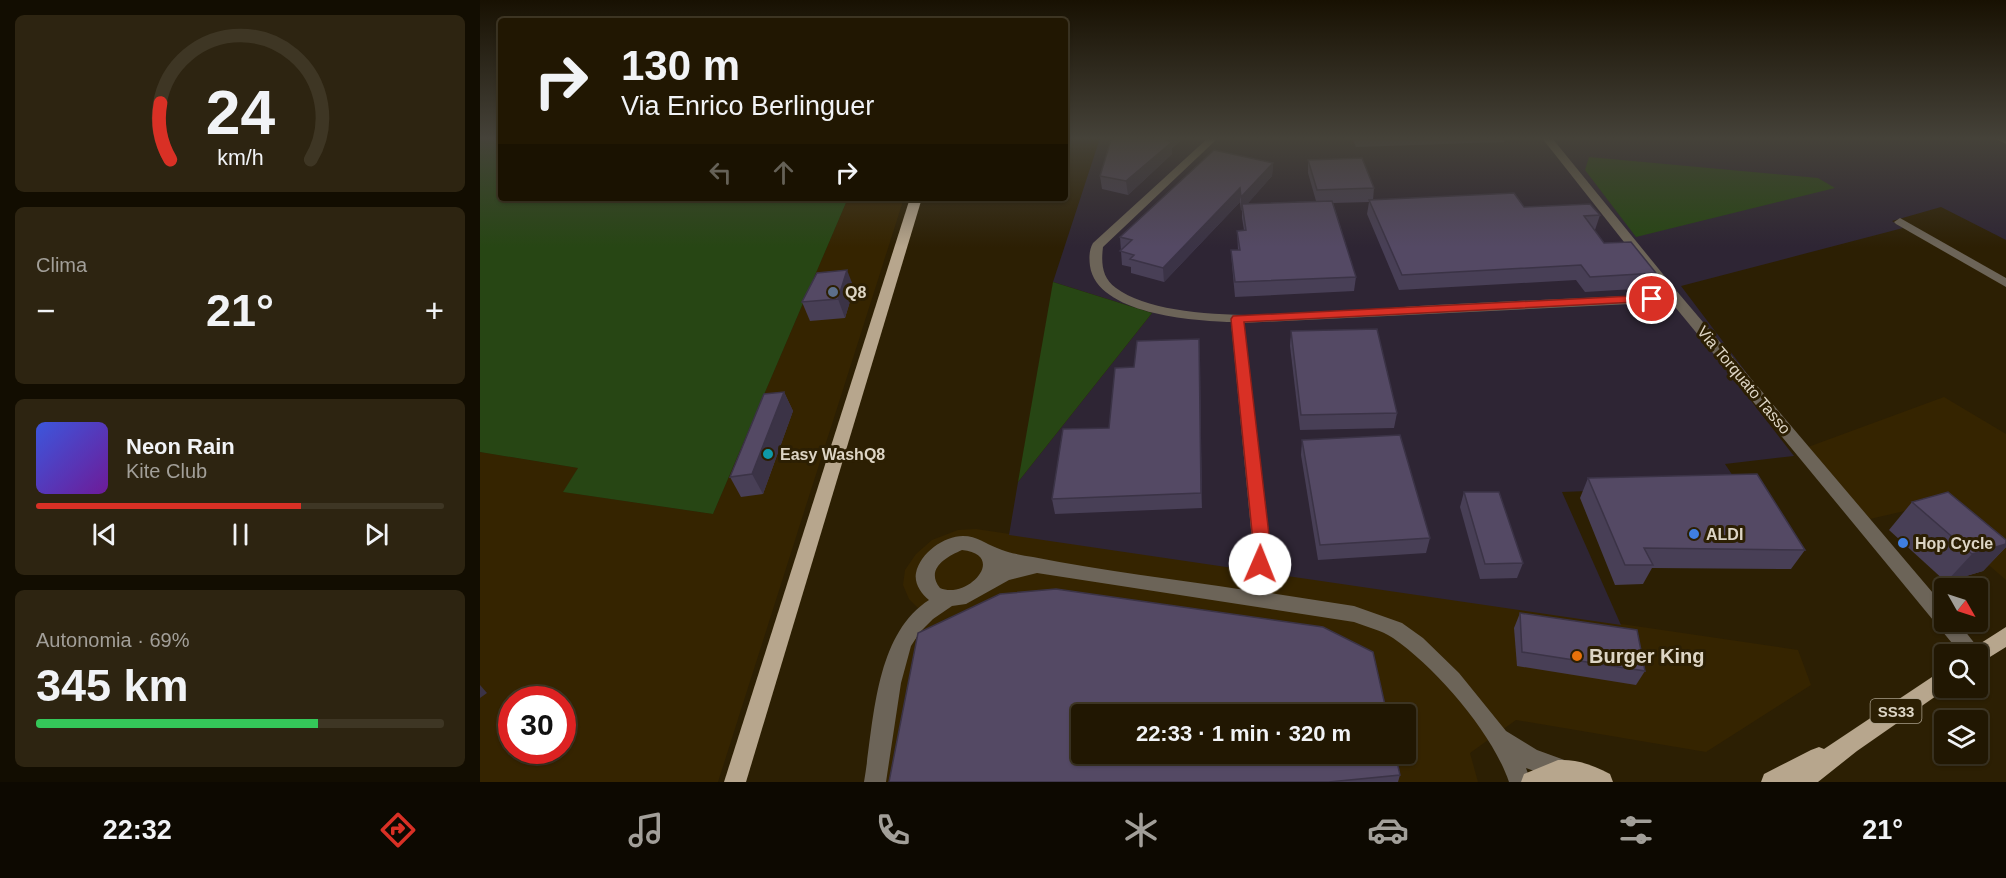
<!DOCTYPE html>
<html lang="it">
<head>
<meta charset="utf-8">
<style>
  body { margin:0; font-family:Arial,sans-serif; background:#2d2411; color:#f1f3f6; height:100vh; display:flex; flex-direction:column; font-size:22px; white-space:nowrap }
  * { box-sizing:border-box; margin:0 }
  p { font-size:20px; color:#a29f99 }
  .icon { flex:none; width:33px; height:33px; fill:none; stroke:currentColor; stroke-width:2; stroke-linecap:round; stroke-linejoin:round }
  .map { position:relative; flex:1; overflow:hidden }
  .drawer { display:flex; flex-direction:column; gap:15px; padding:15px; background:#120d01; width:480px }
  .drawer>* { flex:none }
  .hud { position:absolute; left:18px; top:18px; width:570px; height:183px; border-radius:6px; box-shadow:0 2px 4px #0004,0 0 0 2px #3e3624; background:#211702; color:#f1f3f6; overflow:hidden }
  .needle { width:39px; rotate:129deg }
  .controls { position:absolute; left:1454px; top:578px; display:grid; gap:12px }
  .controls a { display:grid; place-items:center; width:54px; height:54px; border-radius:6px; background:#211702; box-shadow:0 2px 4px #0004,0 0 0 2px #3e3624; font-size:30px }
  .speed { position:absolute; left:18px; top:686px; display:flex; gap:12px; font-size:30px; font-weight:700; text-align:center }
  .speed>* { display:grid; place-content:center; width:78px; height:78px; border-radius:50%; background:#211702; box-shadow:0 2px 4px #0004,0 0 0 2px #3e3624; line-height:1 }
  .speed .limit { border:9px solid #d22; background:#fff; color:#111 }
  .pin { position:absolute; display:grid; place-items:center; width:51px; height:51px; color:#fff; margin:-26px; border:3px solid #fff; border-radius:50%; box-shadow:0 2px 6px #0007 }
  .me { position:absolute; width:66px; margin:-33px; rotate:1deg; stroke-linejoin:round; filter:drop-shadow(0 0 4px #0008) }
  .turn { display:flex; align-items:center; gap:21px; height:126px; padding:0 24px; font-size:27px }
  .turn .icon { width:78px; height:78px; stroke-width:2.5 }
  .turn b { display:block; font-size:42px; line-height:51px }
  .lanes { display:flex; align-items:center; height:57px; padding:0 24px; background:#0003; justify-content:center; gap:30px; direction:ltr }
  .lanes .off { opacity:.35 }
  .big { font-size:45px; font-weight:700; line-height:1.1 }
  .drawer .card { flex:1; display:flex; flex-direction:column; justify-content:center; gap:9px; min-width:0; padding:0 21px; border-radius:9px; background:#2d2411 }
  .drawer .dial { align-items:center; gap:0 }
  .dial svg { height:156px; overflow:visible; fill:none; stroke:#3e3624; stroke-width:7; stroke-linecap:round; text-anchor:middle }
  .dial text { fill:#f1f3f6; stroke:none }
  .song { display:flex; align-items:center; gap:18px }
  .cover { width:72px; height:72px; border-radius:9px; background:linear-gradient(135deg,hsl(230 70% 55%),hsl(280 70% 35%)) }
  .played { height:6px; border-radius:3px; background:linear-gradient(90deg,#d93025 65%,#3e3624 65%) }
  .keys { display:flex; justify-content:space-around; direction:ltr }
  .heat { display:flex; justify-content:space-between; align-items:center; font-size:33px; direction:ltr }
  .charge { height:9px; border-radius:4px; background:linear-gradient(90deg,#34c759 69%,#3e3624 0) }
  .trip { position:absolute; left:591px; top:704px; width:345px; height:60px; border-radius:6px; background:#211702; box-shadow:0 2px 4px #0004,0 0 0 2px #3e3624; font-weight:700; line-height:60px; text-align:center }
  .tab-bar { display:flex; height:96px; justify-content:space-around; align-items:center; background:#0d0901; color:#a29f99 }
  .tab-bar .icon { width:42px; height:42px }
  .tab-bar .active { color:#d93025 }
  .tab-bar b { font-size:27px; color:#f1f3f6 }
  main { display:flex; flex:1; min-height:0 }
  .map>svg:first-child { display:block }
  .built { fill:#352400; fill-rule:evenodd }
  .industrial { fill:#2e2534 }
  .green { fill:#274614 }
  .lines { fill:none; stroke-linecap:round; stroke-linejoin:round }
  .minor { fill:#6c6458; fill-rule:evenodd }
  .major { fill:#b7a68d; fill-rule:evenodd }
  .wall { fill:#483f56 }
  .shaded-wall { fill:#3b3346 }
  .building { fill:#544964; stroke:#3b3346; stroke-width:1.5 }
  .route { fill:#d93025; stroke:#8d1f18; stroke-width:1.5 }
  .service-dot { fill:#5c6f8a; stroke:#2c1f03; stroke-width:2 }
  .culture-dot { fill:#0f9aa8; stroke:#2c1f03; stroke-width:2 }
  .shop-dot { fill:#3f7fe0; stroke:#2c1f03; stroke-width:2 }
  .food-dot { fill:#e8710a; stroke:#2c1f03; stroke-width:2 }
  .labels { text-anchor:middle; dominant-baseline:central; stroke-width:6; stroke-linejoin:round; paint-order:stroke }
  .shield { fill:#2c1f03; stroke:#a89e8b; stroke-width:1.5 }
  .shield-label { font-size:15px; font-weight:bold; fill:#ddd5c5 }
  .poi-label { font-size:16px; font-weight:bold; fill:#ddd5c5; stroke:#2c1f03; text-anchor:start }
  .street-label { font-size:16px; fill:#ddd5c5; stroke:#2c1f03 }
  .near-poi-label { font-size:20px; font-weight:bold; fill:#ddd5c5; stroke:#2c1f03; text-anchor:start }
</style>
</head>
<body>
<main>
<section class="drawer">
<div class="card dial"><svg viewBox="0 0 100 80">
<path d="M14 69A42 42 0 1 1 86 69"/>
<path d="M14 69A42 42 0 0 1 9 40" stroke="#d93025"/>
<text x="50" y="56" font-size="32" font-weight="700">24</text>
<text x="50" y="72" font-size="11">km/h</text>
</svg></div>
<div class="card"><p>Clima</p>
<div class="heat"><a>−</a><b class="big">21°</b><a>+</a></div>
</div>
<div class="card">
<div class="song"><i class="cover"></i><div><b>Neon Rain</b><p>Kite Club</p></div></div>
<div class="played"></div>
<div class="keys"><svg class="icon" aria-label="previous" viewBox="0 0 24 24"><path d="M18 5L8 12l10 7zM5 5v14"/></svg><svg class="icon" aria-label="pause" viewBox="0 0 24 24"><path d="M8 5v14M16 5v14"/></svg><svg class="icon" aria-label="next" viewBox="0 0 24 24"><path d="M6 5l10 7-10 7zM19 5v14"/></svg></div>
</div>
<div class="card"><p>Autonomia · 69%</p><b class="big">345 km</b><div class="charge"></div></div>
</section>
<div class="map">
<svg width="1526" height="782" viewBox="0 0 1526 782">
  <rect width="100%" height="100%" fill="#2c1f03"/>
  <g class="built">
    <path d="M368,198H424L238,782H0V452L98,468L84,492L233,514ZM32,699H82V750H32Z"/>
    <polygon points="1464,397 1526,434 1526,580 1442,507 1390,519 1328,447"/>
    <path d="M496,529L1318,650L1331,685L1226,752L1036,720L990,753L998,782H387L439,609L429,599L423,585L425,570L436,554L452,540L478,530ZM602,714H926V753H602Z"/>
  </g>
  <polygon class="industrial" points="620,138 1511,138 1526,144 1526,240 1461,207 1412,221 1423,228 1201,286 1272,380 1258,384 1314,456 1245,464 1259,485 1082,492 1141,625 529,535 538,482 672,313 573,282"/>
  <g class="green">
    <polygon points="0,138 21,138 21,198 368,198 233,514 83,492 98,468 0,452"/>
    <polygon points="1109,157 1338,178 1355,188 1156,237 1105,170"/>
    <polygon points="573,282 672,313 538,482"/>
  </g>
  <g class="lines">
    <g class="minor">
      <path d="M728,138H738L623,247C621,263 622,278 636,288C697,333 877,309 954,305C1031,301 1108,298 1185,294L1062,138H1072L1200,295L1464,606V621H1477L1503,654L1500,660L1497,662V654H1481L1191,302L764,323L791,551L784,592L874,606L922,623L943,638L979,673L1026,731L1057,750L1090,762L1093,770L1090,778L1082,781L1046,768L1051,782H1029C1012,732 956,668 913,638C901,630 887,627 874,622L557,573L529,580L486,604L472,606L453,619L440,632L431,646L421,683L406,782H384C394,724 394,635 449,600C441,594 434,583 436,573C440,553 464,536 483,536C497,536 506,544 517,548C528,553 541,555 553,557C623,571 695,579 765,590L773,551L751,322C713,321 617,314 610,266C609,258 609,250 613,243ZM482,550C528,555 488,600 460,588C445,569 466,557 482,550Z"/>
      <polygon points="1514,138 1526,138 1526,144"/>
      <polygon points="1420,218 1526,278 1526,287 1416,224 1414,222"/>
    </g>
    <g class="major">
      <polygon points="430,198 442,198 266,782 244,782"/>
      <polygon points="1526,627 1526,647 1497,665 1497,654 1488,654 1490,650"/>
      <polygon points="1464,669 1464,687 1469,687 1377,751 1338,782 1281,782 1284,774 1331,750 1339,747 1344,749"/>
      <path d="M1078,760C1097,759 1113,765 1130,774L1133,782H1041L1044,774Z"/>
    </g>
  </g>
  <g class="wall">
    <polygon points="635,138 704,138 692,148 692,154 648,195 622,189 620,176"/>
    <polygon points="872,138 1025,138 1024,142 876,147"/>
    <polygon points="828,160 894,188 893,200 1044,207 1120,215 1115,230 1114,230 1124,243 1176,273 1170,288 1105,292 1096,280 919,290 887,214 889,202 853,203 876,277 874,291 755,297 752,265 751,250 758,250 757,231 764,230 762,218 762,209 761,211 760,202 684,282 651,273 651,267 642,265 640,237 793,163 792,176 767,204 836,201 828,173"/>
    <polygon points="374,288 365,318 330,321 322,302"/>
    <polygon points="811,331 917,413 914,428 820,430 810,346"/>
    <polygon points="719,339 722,508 575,514 572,499 629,428"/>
    <polygon points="304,392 313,411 283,494 261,497 250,477"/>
    <polygon points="822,440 950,538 946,553 838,560 821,455"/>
    <polygon points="1108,478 1325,550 1311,569 1172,568 1163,584 1135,585 1100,498"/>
    <polygon points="984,492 1043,563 1037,578 1000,579 980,507"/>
    <polygon points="1432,502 1526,540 1526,547 1503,571 1466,582 1409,530"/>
    <polygon points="1040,613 1165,671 1156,685 1037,666 1034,628"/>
    <polygon points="920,775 918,782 409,782"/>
  </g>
  <g class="shaded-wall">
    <polygon points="689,138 704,138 692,148 692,154 648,195 646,181"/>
    <polygon points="793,163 792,176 763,209 762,204 762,209 761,211 761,197"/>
    <polygon points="760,188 760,202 684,282 683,268"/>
    <polygon points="367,270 374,288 365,318 358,299"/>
    <polygon points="719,339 720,354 722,508 721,493"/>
    <polygon points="304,392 313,411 283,494 272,474"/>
    <polygon points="1526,544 1526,547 1503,571 1466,582 1492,554"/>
    <polygon points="0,685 7,693 0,698"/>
  </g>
  <g class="building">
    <polygon points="635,138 689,138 686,140 692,142 646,181 620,176 631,140"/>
    <polygon points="734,150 793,163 761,197 760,188 683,268 650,259 654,255 640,251 652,240 640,237"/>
    <polygon points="882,158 894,188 837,190 828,160"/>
    <polygon points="1034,193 1044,207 1110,204 1120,215 1104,216 1124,243 1151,242 1176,273 1110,277 1101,265 922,275 889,200"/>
    <polygon points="852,201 876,277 755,282 751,250 760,250 757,231 766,230 762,204"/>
    <polygon points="367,270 358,299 322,302 337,273"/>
    <polygon points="897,329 917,413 821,415 811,331"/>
    <polygon points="719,339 721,493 572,499 583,429 629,428 635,368 654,367 657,341"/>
    <polygon points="304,392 272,474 250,477 284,394"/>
    <polygon points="920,435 950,538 840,545 822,440"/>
    <polygon points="1277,474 1325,550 1164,548 1173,565 1145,565 1108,478"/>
    <polygon points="984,492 1019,492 1043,563 1005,564"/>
    <polygon points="1468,492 1526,540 1526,544 1492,554 1432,502"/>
    <polygon points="576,589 843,627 893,652 907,714 602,714 602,753 915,753 920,775 849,782 409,782 438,633 520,594"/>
    <polygon points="1040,613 1157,630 1165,671 1042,652"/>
  </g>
  <linearGradient id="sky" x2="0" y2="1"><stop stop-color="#181102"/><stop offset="0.56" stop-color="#454239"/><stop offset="1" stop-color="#454239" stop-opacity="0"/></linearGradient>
  <rect width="1526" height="247" fill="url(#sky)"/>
  <polygon class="route" points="1172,295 1178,299 1176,301 764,322 791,552 786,569 780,571 774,569 772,564 774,552 751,319 753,316"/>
  <circle class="service-dot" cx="353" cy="292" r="6"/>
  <circle class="culture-dot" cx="288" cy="454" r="6"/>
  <g class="shop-dot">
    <circle cx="1214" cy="534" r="6"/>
    <circle cx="1423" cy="543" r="6"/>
  </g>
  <circle class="food-dot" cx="1097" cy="656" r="6"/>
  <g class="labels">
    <rect class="shield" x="1390.5" y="699" width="51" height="24" rx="4.5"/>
    <g class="shield-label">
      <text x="1416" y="711">SS33</text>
    </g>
    <g class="poi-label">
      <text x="365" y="292">Q8</text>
      <text x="300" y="454">Easy WashQ8</text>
      <text x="1226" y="534">ALDI</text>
      <text x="1435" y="543">Hop Cycle</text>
    </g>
    <g class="street-label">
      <text transform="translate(1264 380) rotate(50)">Via Torquato Tasso</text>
    </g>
    <g class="near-poi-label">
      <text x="1109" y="656">Burger King</text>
    </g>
  </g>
</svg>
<div class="controls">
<a><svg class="needle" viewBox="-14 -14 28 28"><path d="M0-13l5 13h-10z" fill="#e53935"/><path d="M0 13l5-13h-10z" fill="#a29f99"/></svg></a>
<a><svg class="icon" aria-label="search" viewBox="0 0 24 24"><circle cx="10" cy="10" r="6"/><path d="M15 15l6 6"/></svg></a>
<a><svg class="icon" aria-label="layers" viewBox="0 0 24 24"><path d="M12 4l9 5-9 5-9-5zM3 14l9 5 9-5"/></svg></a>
</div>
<div class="speed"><div class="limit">30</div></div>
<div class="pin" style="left:1172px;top:299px;background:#d93025"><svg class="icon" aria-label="arrive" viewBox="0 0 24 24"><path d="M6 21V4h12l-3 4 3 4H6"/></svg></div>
<svg class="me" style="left:780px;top:564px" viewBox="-20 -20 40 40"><circle r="19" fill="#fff"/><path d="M0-13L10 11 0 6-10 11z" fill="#d93025"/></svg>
<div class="trip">22:33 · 1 min · 320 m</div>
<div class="hud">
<div class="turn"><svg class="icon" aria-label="right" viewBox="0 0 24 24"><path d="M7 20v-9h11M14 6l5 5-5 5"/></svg><div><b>130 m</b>Via Enrico Berlinguer</div></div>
<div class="lanes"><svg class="icon off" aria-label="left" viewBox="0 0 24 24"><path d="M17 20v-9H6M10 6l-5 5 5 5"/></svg><svg class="icon off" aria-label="ahead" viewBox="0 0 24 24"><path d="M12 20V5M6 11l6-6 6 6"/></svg><svg class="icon" aria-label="right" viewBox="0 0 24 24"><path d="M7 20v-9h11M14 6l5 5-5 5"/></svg></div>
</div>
</div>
</main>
<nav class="tab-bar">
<b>22:32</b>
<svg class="icon active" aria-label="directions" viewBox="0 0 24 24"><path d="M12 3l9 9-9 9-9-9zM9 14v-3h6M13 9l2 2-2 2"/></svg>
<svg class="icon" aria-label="music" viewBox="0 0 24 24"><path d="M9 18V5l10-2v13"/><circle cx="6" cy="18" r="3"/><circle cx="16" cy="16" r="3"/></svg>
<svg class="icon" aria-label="phone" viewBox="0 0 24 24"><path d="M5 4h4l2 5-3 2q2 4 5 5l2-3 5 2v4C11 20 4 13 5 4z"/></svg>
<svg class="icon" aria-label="climate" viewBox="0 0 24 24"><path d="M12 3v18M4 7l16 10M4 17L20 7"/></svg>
<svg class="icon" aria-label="car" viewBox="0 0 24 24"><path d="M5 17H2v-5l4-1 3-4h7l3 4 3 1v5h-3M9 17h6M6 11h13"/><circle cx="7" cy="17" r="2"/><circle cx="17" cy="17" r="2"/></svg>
<svg class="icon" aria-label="filters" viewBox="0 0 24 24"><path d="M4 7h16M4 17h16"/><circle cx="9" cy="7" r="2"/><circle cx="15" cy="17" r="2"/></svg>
<b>21°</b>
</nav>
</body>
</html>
